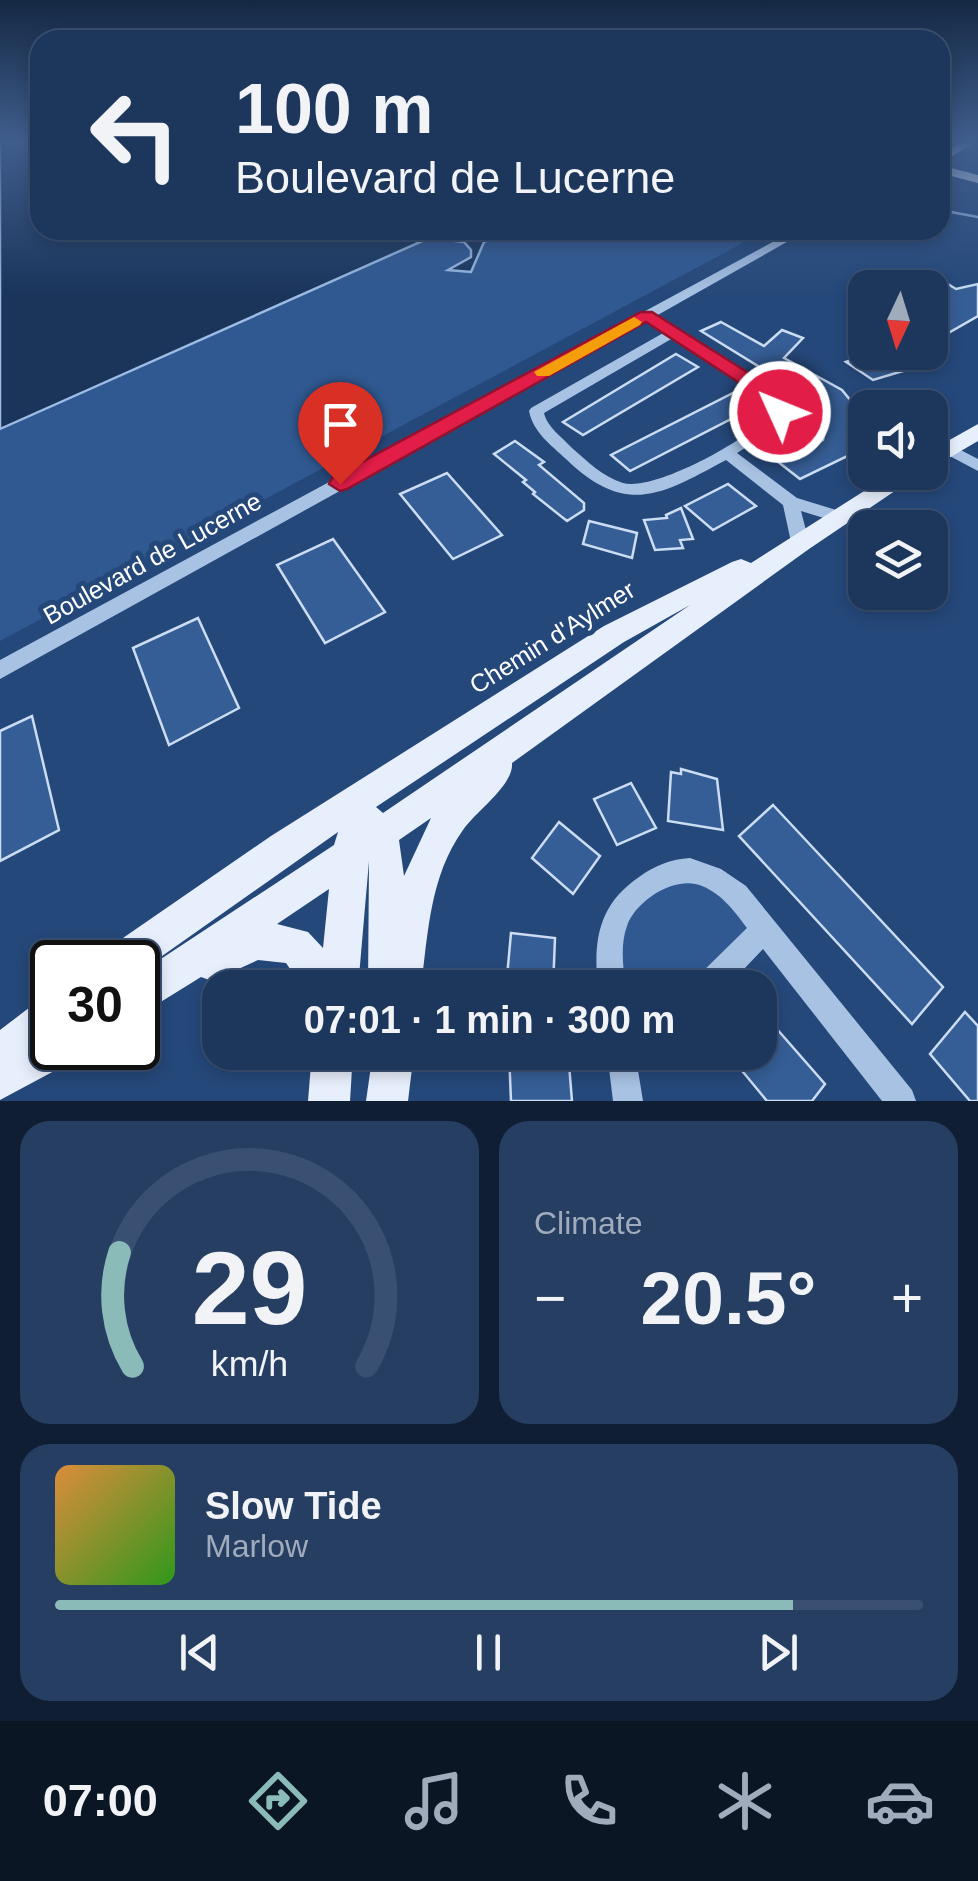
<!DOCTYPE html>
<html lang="en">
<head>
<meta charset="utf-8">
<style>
  body { margin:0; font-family:Arial,sans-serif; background:#253e62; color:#f1f3f6; height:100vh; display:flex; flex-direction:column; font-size:38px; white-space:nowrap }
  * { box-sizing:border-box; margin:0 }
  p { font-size:32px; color:#a0abbb }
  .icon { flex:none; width:55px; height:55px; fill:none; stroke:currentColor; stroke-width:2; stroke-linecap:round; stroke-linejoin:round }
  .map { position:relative; height:1101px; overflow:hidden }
  .drawer { display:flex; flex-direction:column; gap:20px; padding:20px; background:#0f1e33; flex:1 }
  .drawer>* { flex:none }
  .banner { position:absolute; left:30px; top:30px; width:920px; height:210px; border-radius:30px; box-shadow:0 5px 15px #0003,0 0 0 2px #3a5072; background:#1c365c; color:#f1f3f6; overflow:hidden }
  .needle { width:65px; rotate:184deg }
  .fabs { position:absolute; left:848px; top:270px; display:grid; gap:20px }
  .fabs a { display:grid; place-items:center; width:100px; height:100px; border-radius:20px; background:#1c365c; box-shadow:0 5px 15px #0003,0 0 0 2px #3a5072; font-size:50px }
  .speed { position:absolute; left:30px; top:940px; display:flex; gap:20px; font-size:50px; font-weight:700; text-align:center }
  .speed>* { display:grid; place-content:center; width:130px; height:130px; border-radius:50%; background:#1c365c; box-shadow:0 5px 15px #0003,0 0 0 2px #3a5072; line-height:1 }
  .speed .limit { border:5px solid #111; border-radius:15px; background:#fff; color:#111 }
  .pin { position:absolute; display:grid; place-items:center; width:85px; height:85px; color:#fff; margin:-102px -42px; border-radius:50% 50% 50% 0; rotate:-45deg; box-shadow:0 0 10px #0007 }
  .pin .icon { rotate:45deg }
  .me { position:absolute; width:110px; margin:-55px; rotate:314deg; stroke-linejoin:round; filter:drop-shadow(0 0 8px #0008) }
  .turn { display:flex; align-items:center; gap:35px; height:210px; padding:0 40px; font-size:45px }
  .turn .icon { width:130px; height:130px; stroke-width:2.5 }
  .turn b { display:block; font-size:70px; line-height:85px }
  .big { font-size:75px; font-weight:700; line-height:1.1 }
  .drawer .card { flex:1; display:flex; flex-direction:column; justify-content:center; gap:15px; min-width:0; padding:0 35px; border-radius:30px; background:#253e62 }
  .drawer .dial { align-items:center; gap:0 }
  .dial svg { height:260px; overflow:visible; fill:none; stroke:#3a5072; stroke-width:7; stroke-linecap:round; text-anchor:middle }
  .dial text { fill:#f1f3f6; stroke:none }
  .song { display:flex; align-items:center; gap:30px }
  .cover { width:120px; height:120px; border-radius:15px; background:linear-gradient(135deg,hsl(30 70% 55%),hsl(110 70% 35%)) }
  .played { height:10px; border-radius:5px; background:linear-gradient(90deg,#8bbbb9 85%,#3a5072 85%) }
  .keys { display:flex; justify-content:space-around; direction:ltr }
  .heat { display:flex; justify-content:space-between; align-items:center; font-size:55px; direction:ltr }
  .drawer .tiles { flex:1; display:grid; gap:20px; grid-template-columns:1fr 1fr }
  .card:last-child { grid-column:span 2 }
  .trip { position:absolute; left:202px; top:970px; width:575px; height:100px; border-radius:30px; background:#1c365c; box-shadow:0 5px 15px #0003,0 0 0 2px #3a5072; font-weight:700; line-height:100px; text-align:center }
  .tabs { display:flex; height:160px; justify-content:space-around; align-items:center; background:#0b1625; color:#a0abbb }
  .tabs .icon { width:70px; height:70px }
  .tabs .on { color:#8bbbb9 }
  .tabs b { font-size:45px; color:#f1f3f6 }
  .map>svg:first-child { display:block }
  .green { fill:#305991 }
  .water { fill:#1a345a; stroke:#9dbce4; stroke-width:2.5 }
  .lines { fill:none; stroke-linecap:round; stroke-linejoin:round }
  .stream { stroke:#9dbce4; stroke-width:2.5 }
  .building { fill:#365e96; stroke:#cbdcf3; stroke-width:2.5 }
  .minor { fill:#a8c2e4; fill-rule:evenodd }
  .major { fill:#e8effc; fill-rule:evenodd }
  .route { fill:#e11d48; stroke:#92132f; stroke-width:2.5 }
  .slow { fill:#f59e0b }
  .labels { text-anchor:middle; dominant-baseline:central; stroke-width:10; stroke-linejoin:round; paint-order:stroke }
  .street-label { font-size:25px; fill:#fff; stroke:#25487a }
</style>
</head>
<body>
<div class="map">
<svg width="978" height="1101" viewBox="0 0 978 1101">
  <rect width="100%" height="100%" fill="#25487a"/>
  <g class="green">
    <polygon points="511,230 558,233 571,230 767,230 0,641 0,429 430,238 464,242 471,250 471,257 450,269 470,272 484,242"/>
    <polygon points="700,871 764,930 706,987 612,988 628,899"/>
  </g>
  <polygon class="water" points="0,141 40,141 40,230 511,230 484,242 471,272 448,270 471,257 471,250 464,242 429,238 0,429"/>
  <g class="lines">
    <polyline class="stream" points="940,210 978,217"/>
  </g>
  <g class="building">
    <polygon points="938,278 956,289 978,284 978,316 943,336 930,328 930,279"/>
    <polygon points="721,322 764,346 782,330 803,338 784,358 842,390 864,417 860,450 800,479 777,461 823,440 828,414 808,388 800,392 701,331"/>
    <polygon points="876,352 903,371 873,380 846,362"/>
    <polygon points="676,354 698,367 583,435 563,422"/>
    <polygon points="737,391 758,405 630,471 611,455"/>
    <polygon points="515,441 544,462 539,465 584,503 584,510 567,521 533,494 535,492 523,482 526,480 494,454"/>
    <polygon points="447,473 502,535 453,559 400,494"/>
    <polygon points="728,484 756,506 713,530 685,506"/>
    <polygon points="681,508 693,539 680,540 683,548 655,550 644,520 667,518 666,515"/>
    <polygon points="589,521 637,533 632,558 583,544"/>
    <polygon points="333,539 385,612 325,643 277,565"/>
    <polygon points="198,618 239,708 169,745 133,648"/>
    <polygon points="32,716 59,830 0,861 0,731"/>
    <polygon points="681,769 717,779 723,830 668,821 671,772 681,774"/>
    <polygon points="631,783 656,828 617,845 594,799"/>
    <polygon points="773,805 943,987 912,1024 739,836"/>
    <polygon points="559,822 600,856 573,894 532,858"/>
    <polygon points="511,933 555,938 553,988 506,988"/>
    <polygon points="965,1012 978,1026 978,1101 970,1101 930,1054"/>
    <polygon points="769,1020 825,1084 812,1101 767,1101 734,1061 742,1052 760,1052 760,1032"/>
    <polygon points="509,1052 568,1052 572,1101 511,1101"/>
  </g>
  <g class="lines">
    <g class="minor">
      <path d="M795,230H808L656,316L775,393L787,412L764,436L737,453L797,498L846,513L848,517L840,523L801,511L809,542L806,547H794L791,542L783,505L726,460C661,495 626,517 566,459C551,445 533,432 529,411L531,408L665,332L647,321L0,679V660ZM673,338L763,396L773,412C753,437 655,492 623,483C603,477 587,461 572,448C562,437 547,427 544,413Z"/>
      <polygon points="949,444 978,459 978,471 944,453 941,449"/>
      <path d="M690,858L721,869L746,886L912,1090L916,1101H882L763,949L726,988H693L696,978L747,928C735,912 722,894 702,886C676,875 636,900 627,926C620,945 623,968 626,988H598C593,941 598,905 639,877C654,866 671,859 690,858Z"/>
      <polygon points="607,1052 635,1052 643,1101 613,1101"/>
    </g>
    <g class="major">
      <polygon points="963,141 978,141 940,163 940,154"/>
      <polygon points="940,165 978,175 978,183 940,173"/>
      <polygon points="978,424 978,441 930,469 930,451"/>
      <path d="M894,472H923L809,549L512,763C514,785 476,811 463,830C430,876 428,933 421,988H368L369,861L358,988H303L286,963L258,960L212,981L201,977L138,1016V974L334,845L338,832L138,973V962H101L107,949L271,836L604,626L732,562L741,559L751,563ZM690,605L383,813L376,807L624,642ZM431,818L404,876L399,840ZM329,889L323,948L308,932L277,924Z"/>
      <polygon points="52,995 52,1048 77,1048 71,1062 0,1100 0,1030 38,1001"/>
      <polygon points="312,1052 353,1052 350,1101 308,1101"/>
      <polygon points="373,1052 414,1052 408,1101 366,1101"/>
    </g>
  </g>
  <linearGradient id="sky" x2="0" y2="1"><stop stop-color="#142843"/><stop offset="0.48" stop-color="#405e8d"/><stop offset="1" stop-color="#405e8d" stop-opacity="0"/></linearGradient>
  <rect width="978" height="295" fill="url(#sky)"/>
  <polygon class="route" points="641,312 652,312 774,389 789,412 787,416 773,416 761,397 646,322 347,489 340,491 329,484 332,478"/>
  <polygon class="slow" points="634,317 642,322 640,325 549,376 537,376 534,372"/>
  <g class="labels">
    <g class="street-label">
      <text transform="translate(152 558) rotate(-29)">Boulevard de Lucerne</text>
      <text transform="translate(552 637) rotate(-32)">Chemin d'Aylmer</text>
    </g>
  </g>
</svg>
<div class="fabs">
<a><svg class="needle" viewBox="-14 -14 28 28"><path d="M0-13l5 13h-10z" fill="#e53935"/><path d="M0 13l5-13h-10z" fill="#a0abbb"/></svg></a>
<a><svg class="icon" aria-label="sound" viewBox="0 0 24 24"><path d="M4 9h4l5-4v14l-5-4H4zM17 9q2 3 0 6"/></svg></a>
<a><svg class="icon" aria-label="layers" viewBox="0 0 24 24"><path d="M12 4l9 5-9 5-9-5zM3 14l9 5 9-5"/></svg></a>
</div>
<div class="speed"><div class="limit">30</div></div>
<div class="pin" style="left:340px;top:484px;background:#d93025"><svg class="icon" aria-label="arrive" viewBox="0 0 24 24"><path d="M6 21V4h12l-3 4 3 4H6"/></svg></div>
<svg class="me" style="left:780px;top:412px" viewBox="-20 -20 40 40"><circle r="17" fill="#e11d48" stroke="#fff" stroke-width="3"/><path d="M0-11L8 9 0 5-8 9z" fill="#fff"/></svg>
<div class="trip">07:01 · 1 min · 300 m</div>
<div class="banner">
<div class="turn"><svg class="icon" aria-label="left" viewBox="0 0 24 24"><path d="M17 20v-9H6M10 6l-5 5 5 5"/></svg><div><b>100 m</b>Boulevard de Lucerne</div></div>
</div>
</div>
<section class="drawer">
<div class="tiles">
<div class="card dial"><svg viewBox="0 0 100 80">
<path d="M14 69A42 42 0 1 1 86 69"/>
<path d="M14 69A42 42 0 0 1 10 34" stroke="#8bbbb9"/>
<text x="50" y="56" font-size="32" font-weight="700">29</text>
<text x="50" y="72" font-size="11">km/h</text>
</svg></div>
<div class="card"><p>Climate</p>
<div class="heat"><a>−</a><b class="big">20.5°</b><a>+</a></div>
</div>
<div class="card">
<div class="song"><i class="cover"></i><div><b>Slow Tide</b><p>Marlow</p></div></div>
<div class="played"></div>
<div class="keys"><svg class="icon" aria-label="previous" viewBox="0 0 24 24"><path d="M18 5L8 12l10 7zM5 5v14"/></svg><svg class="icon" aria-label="pause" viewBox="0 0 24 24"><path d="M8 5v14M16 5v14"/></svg><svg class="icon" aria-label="next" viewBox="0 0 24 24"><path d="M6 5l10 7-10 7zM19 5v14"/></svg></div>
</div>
</div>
</section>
<nav class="tabs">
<b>07:00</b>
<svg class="icon on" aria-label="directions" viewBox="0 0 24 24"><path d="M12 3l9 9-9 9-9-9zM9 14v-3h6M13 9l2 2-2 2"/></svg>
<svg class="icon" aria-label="music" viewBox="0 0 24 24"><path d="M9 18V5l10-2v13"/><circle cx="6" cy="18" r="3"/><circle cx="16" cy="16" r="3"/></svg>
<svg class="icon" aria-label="phone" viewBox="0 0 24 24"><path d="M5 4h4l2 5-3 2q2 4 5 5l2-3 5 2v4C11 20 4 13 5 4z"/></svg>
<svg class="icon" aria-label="climate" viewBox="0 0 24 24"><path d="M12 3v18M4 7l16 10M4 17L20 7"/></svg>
<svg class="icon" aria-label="car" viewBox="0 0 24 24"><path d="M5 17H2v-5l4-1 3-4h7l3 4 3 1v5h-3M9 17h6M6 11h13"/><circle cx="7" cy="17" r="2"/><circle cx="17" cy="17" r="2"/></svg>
</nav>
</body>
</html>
